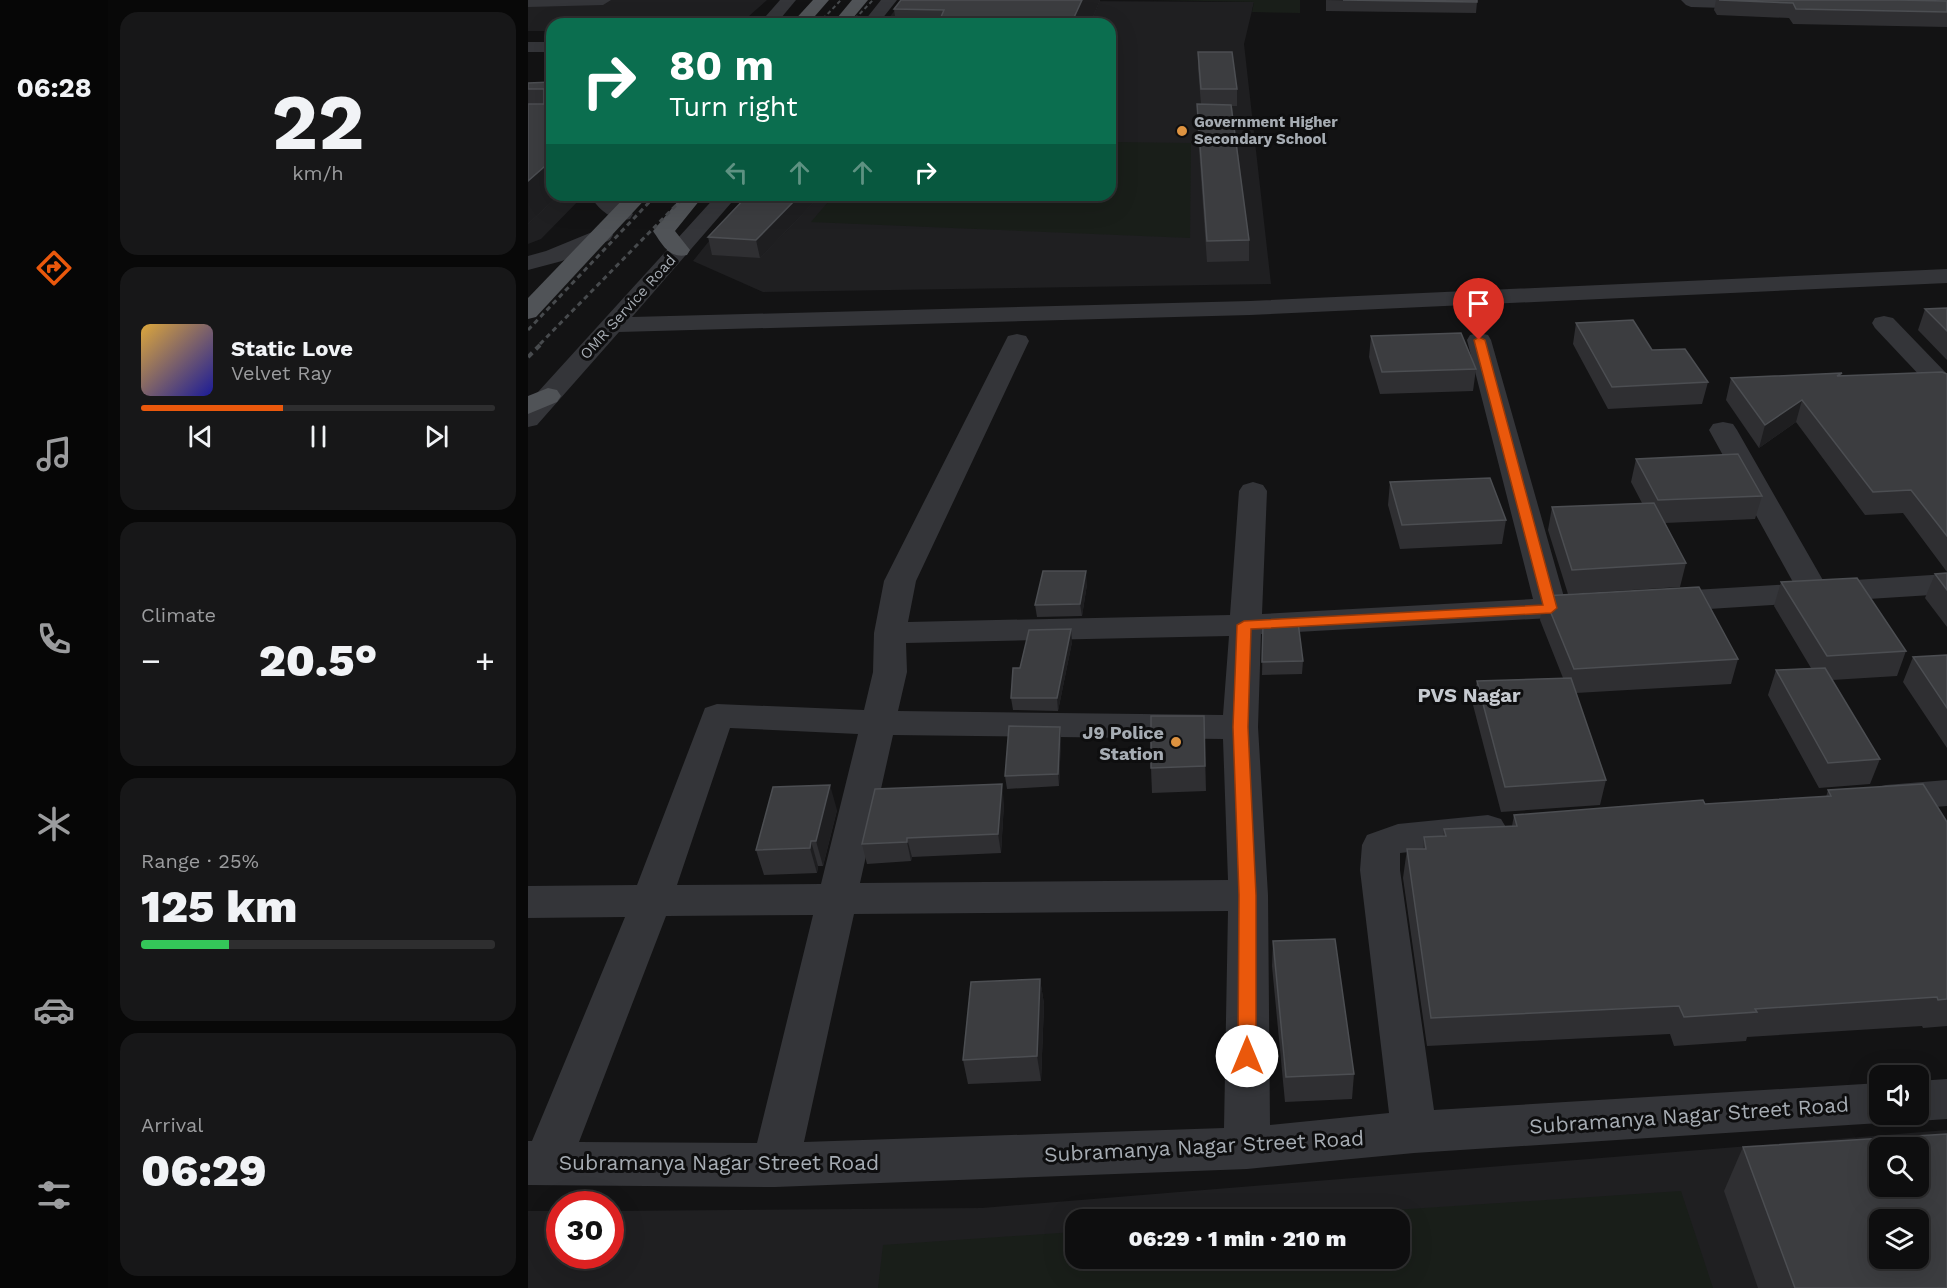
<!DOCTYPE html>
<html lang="en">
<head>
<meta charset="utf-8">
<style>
  body { margin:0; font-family:"Work Sans",sans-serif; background:#171718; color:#f1f3f6; height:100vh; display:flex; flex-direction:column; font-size:22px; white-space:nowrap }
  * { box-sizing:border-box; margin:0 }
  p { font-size:20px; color:#9b9c9e }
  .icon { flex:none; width:33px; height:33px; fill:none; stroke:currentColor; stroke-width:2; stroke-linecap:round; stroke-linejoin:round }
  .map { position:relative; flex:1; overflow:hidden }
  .details { display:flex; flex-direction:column; gap:12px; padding:12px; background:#080808; width:420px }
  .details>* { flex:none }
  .hud { position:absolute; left:18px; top:18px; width:570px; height:183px; border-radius:18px; box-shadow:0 6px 24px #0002,0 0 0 2px #2e2e2f; background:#0b6e4f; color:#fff; overflow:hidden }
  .controls { position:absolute; left:1341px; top:1065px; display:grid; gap:12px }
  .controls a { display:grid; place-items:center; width:60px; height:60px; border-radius:12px; background:#0e0e0f; box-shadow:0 6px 24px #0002,0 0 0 2px #2e2e2f; font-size:30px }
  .speed { position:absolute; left:18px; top:1191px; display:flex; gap:12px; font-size:30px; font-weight:700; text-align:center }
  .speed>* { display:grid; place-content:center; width:78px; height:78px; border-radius:50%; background:#0e0e0f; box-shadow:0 6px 24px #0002,0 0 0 2px #2e2e2f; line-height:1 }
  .speed .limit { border:9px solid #d22; background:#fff; color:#111 }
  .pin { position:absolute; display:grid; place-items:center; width:51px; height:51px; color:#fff; margin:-62px -26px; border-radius:50% 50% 50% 0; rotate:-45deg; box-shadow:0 0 6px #0007 }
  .pin .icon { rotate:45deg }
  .me { position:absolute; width:66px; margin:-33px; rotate:0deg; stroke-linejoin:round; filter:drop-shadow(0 0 4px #0008) }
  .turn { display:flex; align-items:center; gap:21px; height:126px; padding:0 24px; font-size:27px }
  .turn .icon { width:78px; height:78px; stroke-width:2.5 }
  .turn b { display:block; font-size:42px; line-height:51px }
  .lanes { display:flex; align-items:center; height:57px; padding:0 24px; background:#0003; justify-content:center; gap:30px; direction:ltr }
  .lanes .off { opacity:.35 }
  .big { font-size:45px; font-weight:800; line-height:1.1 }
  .details .card { flex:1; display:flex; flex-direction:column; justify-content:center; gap:9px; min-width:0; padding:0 21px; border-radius:18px; background:#171718 }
  .details .dial { align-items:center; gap:0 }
  .dial b { font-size:78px; line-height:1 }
  .song { display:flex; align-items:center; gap:18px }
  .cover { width:72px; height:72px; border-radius:9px; background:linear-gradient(135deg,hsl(40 70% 55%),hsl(240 70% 35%)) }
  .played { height:6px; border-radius:3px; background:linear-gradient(90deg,#ea580c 40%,#2e2e2f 40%) }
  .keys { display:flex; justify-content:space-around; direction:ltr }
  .heat { display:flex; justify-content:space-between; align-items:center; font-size:33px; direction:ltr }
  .charge { height:9px; border-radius:4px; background:linear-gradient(90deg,#34c759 25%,#2e2e2f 0) }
  .trip { position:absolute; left:537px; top:1209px; width:345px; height:60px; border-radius:18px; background:#0e0e0f; box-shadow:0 6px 24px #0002,0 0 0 2px #2e2e2f; font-weight:800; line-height:60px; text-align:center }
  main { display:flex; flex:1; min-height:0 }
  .tab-bar { display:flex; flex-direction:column; width:108px; justify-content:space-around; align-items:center; background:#060606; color:#9b9c9e }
  .tab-bar .icon { width:42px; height:42px }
  .tab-bar .current { color:#ea580c }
  .tab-bar b { font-size:27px; color:#f1f3f6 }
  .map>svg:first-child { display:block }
  .built { fill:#1f1f21; fill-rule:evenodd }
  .green { fill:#191e19 }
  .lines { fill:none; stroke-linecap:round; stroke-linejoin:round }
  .minor { fill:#343539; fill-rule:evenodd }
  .major { fill:#505357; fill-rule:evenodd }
  .rail-far2 { stroke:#474a4d; stroke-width:2; stroke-dasharray:4 3; stroke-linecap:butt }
  .rail-far1 { stroke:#474a4d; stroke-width:3; stroke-dasharray:5 4; stroke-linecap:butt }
  .rail { stroke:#474a4d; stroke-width:4; stroke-dasharray:6 5; stroke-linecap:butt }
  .wall { fill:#2f2f32 }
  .shaded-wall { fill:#1e1e20 }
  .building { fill:#3c3d40; stroke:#4c4e52; stroke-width:1.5; fill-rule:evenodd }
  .route { fill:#ea580c; stroke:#983908; stroke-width:1.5 }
  .poi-dot { fill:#de9340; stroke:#0e0e0f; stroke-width:2 }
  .labels { text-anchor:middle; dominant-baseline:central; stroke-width:6; stroke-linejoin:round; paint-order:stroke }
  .far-poi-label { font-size:15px; font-weight:bold; fill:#a6acb3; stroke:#0e0e0f; text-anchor:start }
  .far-street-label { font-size:15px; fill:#a6acb3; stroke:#0e0e0f }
  .poi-label { font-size:18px; font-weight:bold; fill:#a6acb3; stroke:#0e0e0f; text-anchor:end }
  .neighbourhood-label { font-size:20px; font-weight:bold; fill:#c6cad0; stroke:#0e0e0f }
  .near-street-label { font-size:21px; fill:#a6acb3; stroke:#0e0e0f }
</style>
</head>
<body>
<main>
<nav class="tab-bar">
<b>06:28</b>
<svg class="icon current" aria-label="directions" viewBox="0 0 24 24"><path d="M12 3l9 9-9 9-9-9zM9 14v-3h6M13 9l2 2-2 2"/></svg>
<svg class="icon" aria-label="music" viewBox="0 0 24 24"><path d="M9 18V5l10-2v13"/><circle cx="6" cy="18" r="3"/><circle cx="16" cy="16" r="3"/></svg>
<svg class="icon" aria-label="phone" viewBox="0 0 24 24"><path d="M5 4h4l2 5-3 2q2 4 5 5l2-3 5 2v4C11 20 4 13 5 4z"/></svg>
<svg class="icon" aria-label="climate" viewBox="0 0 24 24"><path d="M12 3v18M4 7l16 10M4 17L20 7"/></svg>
<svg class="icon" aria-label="car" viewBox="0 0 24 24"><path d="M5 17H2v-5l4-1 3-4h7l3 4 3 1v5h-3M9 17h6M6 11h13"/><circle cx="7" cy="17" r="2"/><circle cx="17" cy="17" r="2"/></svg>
<svg class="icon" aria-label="filters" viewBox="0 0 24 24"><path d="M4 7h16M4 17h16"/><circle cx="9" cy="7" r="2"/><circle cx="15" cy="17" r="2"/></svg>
</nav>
<section class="details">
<div class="card dial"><b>22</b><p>km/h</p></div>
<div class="card">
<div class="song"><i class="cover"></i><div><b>Static Love</b><p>Velvet Ray</p></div></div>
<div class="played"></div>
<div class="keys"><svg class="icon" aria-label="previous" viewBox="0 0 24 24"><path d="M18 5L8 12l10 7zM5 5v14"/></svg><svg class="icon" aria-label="pause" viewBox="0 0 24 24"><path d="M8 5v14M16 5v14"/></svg><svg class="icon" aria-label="next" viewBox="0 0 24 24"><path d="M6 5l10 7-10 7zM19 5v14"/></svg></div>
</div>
<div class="card"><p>Climate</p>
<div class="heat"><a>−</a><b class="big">20.5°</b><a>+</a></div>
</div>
<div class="card"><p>Range · 25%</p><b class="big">125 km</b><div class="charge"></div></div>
<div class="card"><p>Arrival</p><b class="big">06:29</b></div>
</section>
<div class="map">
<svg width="1419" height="1288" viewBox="0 0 1419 1288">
  <rect width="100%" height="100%" fill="#131314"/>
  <g class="built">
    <polygon points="0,0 239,0 212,24 24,24 24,31 0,31"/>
    <polygon points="375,0 726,2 716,44 743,284 235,292 165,261 218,195 582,195 582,24 356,24"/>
    <polygon points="0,132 24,195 56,195 13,239 0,244"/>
    <path d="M1419,1130V1288H0V1211H31L32,1256H82L83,1211L454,1208ZM1352,1148H1390V1186H1352ZM548,1220H872V1258H548ZM1352,1220H1390V1258H1352Z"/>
  </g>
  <g class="green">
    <polygon points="624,0 772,0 772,13 724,12 726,2"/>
    <polygon points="582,142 663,143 662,238 283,222 306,195 582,195"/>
    <polygon points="1153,1191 1185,1288 350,1288 355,1245 547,1232 548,1258 872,1258 872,1220 732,1219"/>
  </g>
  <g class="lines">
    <g class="minor">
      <polygon points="0,0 83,0 75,5 0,7"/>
      <polygon points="252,0 268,0 248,24 231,24"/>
      <polygon points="353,0 369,0 350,24 334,24"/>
      <polygon points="1153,0 1234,0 1239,4 1231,9 1163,7 1158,5"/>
      <rect x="0" y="42" width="24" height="10"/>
      <path d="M68,195H90L87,199L105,214L102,219C87,222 73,212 65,200Z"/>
      <polygon points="189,195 210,195 104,317 722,301 1419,269 1419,283 722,315 91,332 9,425 0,427 0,403"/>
      <polygon points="74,228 82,230 85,235 82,240 34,261 0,270 0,256 18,251"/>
      <polygon points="1356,316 1365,318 1419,374 1419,397 1410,395 1347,328 1344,323 1347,318"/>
      <path d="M951,333L960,335L963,340L1036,597L1058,596L1069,599L1074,606L1069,613L1058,616L733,634L730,727L740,895L742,1125L861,1113L832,870L834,845L839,835L870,824L960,815L973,819L979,829L973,839L960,843L872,853V870L906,1110L1352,1083V1114H1369L1368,1117L1352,1123L886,1153L719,1169L247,1187L0,1185V1141H4L97,917L0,918V886L109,885L177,708L189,704L336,710L345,672L346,633L356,581L480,336L489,334L498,336L501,341L388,581L380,622L702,615L711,491L715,485L725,482L735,485L739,491L734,614L1005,599L939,340L942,335ZM701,636L695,715L370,711L379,672L378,643ZM202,728L330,734L293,884L149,885ZM365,735L695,739L700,880L332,883ZM700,911L696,1128L276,1142L326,914ZM285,915L229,1143L51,1142L138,916Z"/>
      <polygon points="1195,422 1205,424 1209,430 1296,582 1419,574 1419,594 1133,612 1122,609 1117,602 1122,595 1133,592 1266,584 1181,430 1185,424"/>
      <polygon points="1419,780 1419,806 1358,811 1345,808 1339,798 1345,788 1358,785"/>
      <polygon points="1419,1079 1419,1119 1390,1121 1374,1115 1390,1114 1390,1081"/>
    </g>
    <g class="major">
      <polygon points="285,0 301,0 280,24 263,24"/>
      <polygon points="324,0 340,0 320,24 304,24"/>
      <polygon points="99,195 121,195 8,317 0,319 0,298"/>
      <path d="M155,195H176L147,231L162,250L159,255C141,259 134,244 125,231Z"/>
      <polygon points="20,388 29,390 33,396 29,402 0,414 0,396"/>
    </g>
    <g class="rail-far2">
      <polyline points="290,24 313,0"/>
      <polyline points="322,24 345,0"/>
    </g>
    <g class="rail-far1">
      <polyline points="0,330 128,195"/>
      <polyline points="12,344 158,195"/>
    </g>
    <polyline class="rail" points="0,357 14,343"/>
  </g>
  <g class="wall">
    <polygon points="373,0 572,0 562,24 368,24 366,9"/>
    <polygon points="798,0 949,2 948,13 798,11"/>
    <polygon points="1188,0 1419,0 1419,27 1265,24 1261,18 1189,15 1186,10"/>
    <polygon points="670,52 709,89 709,106 704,106 721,240 721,261 679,262 669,122 669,104 673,104 670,69"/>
    <polygon points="24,82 31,195 0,224 0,83"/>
    <polygon points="220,195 293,195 232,258 184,255 180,237"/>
    <polygon points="1419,308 1419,360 1390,330 1397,309"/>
    <polygon points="1048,323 1124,350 1180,382 1174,404 1080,409 1045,344"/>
    <polygon points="843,336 948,369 945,391 852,394 841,357"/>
    <polygon points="1419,374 1419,572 1375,513 1337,515 1268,422 1231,448 1198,400 1203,378"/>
    <polygon points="1108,459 1234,496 1227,519 1137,523 1158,563 1152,587 1040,594 1020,530 1024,507 1114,503 1103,482"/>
    <polygon points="862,482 978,520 974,544 872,549 860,505"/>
    <polygon points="1419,573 1419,627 1397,598 1407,574"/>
    <polygon points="1253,582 1378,651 1369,676 1304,680 1352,759 1342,784 1291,788 1240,695 1248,670 1283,668 1246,606"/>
    <polygon points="559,584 554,616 509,617 507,605"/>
    <polygon points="1016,596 1210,659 1203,684 1048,693 1078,780 1072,805 973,812 945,705 949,681 1035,678 1012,620"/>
    <polygon points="735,624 775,661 774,674 734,675"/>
    <polygon points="544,642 530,711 485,710 483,698 492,668"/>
    <polygon points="1419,655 1419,748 1375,682 1385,657"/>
    <polygon points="676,716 678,791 624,793 623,768"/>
    <polygon points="533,739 531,786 479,789 477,776"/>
    <polygon points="1300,790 1419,822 1419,1026 1395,1028 1394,1026 1219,1037 1218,1041 1146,1046 1142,1034 899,1046 875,878 879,849 895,849 896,837 915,836 916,829 984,826 986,815 1298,797"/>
    <polygon points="476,803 473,853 384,857 383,861 339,864 334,844"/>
    <polygon points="309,810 295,866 290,866 289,873 236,875 228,850"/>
    <polygon points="745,941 826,1074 824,1099 757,1102 744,966"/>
    <polygon points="512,979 516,1004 513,1081 440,1084 435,1060"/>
    <polygon points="1215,1147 1419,1288 1230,1288 1196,1191"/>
  </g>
  <g class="shaded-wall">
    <polygon points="554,0 572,0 562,24 543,24"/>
    <polygon points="24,160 24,195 31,195 0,224 0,181"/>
    <polygon points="272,195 293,195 232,258 228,240"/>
    <polygon points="1274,400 1268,422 1231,448 1237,425"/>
    <polygon points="558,571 559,584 554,616 552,604"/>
    <polygon points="543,629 544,642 530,711 529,698"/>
    <polygon points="532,727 533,739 531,786 530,774"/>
    <polygon points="474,784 476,803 473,853 470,834"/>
    <polygon points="302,785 309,810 295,866 288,841"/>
    <polygon points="379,838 384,857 383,861 379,842"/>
    <polygon points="283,841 290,866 289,873 282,848"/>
    <polygon points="512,979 516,1004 513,1081 509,1056"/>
  </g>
  <g class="building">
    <polygon points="373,0 554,0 543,24 410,24 416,10 366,9"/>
    <polygon points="815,0 949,0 949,2"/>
    <polygon points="1191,0 1369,0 1419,1 1419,12 1268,9 1265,3"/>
    <polygon points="670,52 704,52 709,89 673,89"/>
    <polygon points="24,82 24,160 0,181 0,104 16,104 16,89 0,89 0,83"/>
    <polygon points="669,104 703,105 721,240 679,241"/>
    <polygon points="220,195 272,195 228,240 180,237"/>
    <polygon points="1419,308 1419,331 1397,309"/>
    <polygon points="1105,320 1124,350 1157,349 1180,382 1084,387 1048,323"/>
    <polygon points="933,333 948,369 854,372 843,336"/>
    <polygon points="1414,372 1419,374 1419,536 1383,490 1345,492 1274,400 1237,425 1203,378 1314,373 1309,376"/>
    <polygon points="1210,454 1234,496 1130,500 1108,459"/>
    <polygon points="962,478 978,520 874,525 862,482"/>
    <polygon points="1126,503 1158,563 1044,570 1024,507"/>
    <polygon points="515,571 558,571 552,604 507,605"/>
    <polygon points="1419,573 1419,590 1407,574"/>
    <polygon points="1329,578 1378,651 1299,656 1253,582"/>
    <polygon points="1171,587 1210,659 1046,669 1016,596"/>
    <polygon points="770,622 775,661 734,662 735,624"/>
    <polygon points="543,629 529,698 483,698 485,668 492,668 501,630"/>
    <polygon points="1419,655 1419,708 1385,657"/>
    <polygon points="1297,668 1352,759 1300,763 1248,670"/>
    <polygon points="1043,678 1078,780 977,787 949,681"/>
    <polygon points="623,716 676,716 677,766 623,768"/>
    <polygon points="481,726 532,727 530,774 477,776"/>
    <polygon points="474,784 470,834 379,838 379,842 334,844 347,789"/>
    <polygon points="1395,784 1419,822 1419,999 1410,1000 1409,997 1227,1009 1229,1012 1156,1017 1151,1006 903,1018 879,849 898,849 896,837 918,836 916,829 989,826 986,815 1175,800 1177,804 1303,796 1300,790"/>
    <polygon points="302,785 288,841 283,841 282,848 228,850 245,787"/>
    <polygon points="807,939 826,1074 758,1077 745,941"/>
    <polygon points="512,979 509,1056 435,1060 443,982"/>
    <path d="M1419,1134V1288H1267L1215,1147ZM1352,1148H1390V1186H1352ZM1352,1220H1390V1258H1352Z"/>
  </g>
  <polygon class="route" points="951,337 957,340 1029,608 1023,613 723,629 720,727 728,895 728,1056 726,1061 719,1064 713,1061 710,1056 711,895 705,727 709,625 716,621 1015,605 946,340"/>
  <g class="poi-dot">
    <circle cx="654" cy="131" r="6"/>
    <circle cx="648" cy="742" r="6"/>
  </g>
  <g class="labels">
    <g class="far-poi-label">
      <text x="666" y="122">Government Higher<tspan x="666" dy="17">Secondary School</tspan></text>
    </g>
    <g class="far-street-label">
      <text transform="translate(100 307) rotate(-48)">OMR Service Road</text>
    </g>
    <g class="poi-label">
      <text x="636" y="732">J9 Police<tspan x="636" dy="21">Station</tspan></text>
    </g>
    <g class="neighbourhood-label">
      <text x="941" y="695">PVS Nagar</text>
    </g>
    <g class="near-street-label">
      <text transform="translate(1161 1115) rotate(-4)">Subramanya Nagar Street Road</text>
      <text transform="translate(676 1146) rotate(-3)">Subramanya Nagar Street Road</text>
      <text x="191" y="1162">Subramanya Nagar Street Road</text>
    </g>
  </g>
</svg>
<div class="controls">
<a><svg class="icon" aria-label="sound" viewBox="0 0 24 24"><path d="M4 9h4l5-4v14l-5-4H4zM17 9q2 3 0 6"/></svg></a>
<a><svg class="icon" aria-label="search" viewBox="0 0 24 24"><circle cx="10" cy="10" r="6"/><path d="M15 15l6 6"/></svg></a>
<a><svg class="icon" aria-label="layers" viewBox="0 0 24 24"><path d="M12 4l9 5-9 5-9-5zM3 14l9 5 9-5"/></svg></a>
</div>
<div class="speed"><div class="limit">30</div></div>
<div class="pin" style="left:951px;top:340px;background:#d93025"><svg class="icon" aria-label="arrive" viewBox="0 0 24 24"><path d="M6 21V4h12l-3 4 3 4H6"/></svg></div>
<svg class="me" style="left:719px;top:1056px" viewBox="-20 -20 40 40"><circle r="19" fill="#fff"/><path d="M0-13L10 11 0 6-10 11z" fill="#ea580c"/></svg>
<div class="trip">06:29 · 1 min · 210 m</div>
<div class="hud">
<div class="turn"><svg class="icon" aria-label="right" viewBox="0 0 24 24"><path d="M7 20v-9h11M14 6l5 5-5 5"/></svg><div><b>80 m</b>Turn right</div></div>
<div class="lanes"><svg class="icon off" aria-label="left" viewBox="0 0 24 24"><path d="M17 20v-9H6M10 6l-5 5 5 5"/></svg><svg class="icon off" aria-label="ahead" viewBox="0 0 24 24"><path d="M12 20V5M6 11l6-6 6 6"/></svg><svg class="icon off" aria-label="ahead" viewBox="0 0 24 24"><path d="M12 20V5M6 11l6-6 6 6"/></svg><svg class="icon" aria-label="right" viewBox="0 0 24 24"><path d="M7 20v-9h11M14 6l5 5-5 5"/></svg></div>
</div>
</div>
</main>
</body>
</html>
